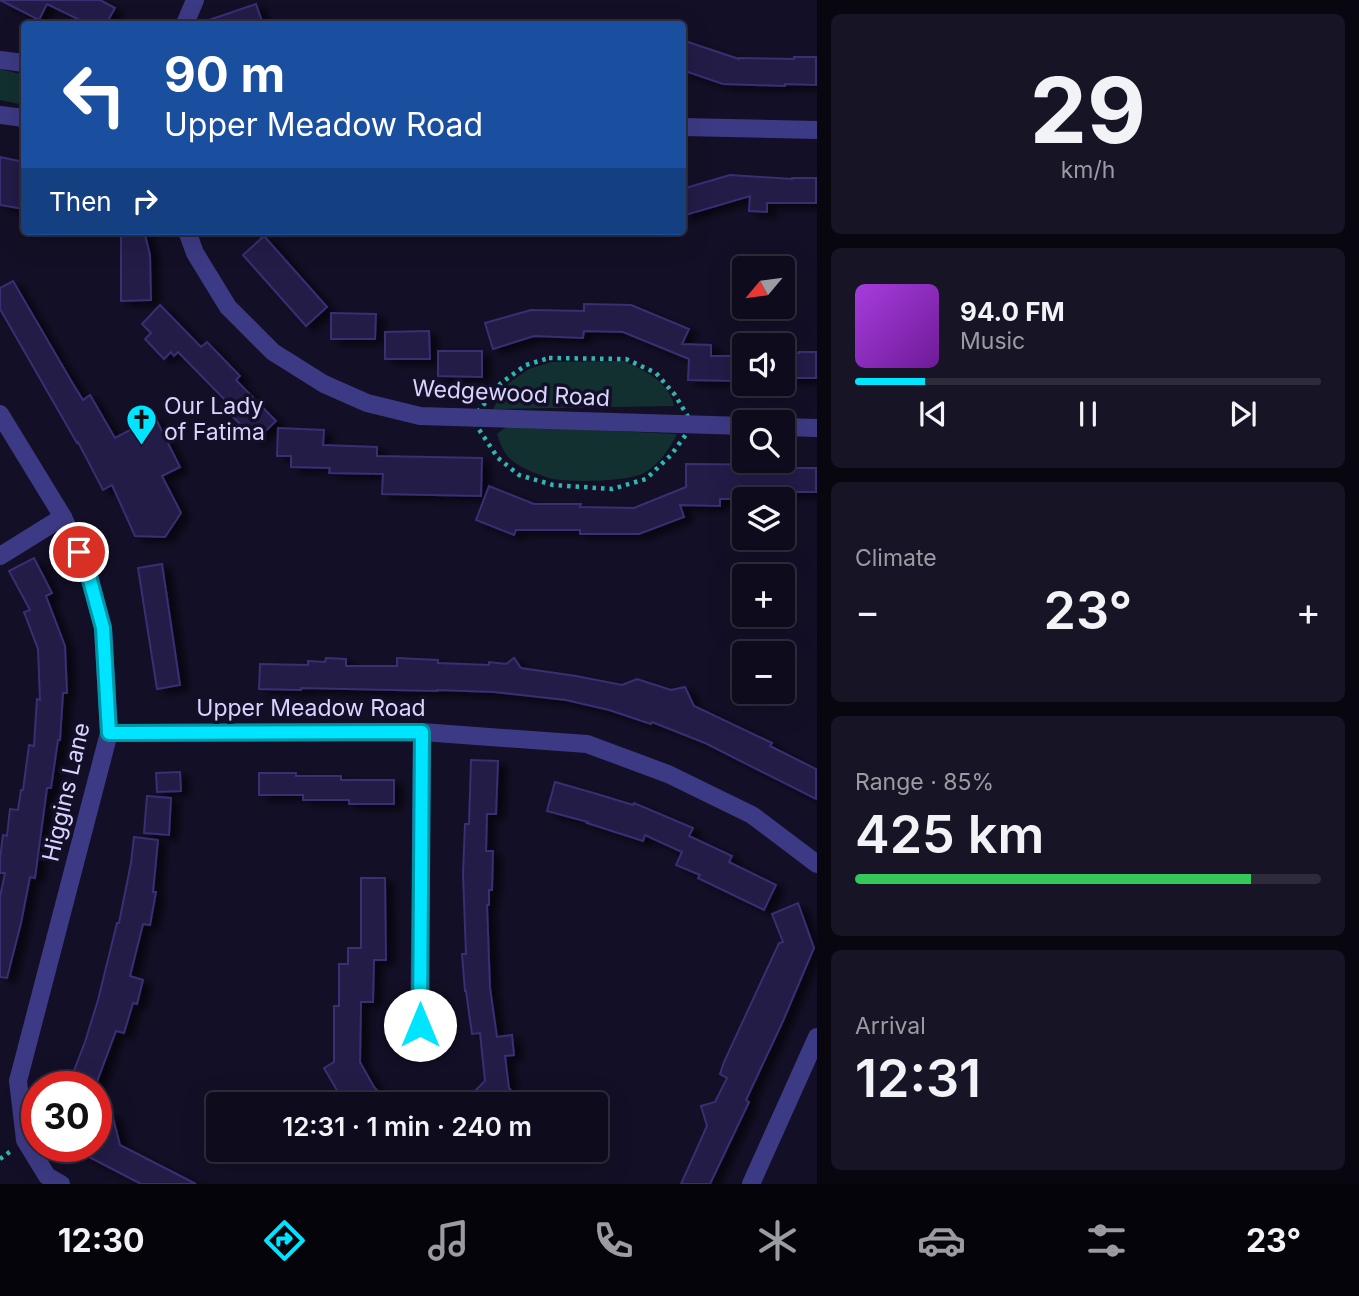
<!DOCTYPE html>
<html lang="en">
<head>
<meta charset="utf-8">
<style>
  body { margin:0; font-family:Inter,sans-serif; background:#171425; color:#f1f3f6; height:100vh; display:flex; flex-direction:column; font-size:26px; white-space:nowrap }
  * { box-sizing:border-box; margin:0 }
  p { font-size:23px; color:#9b9ba3 }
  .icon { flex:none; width:38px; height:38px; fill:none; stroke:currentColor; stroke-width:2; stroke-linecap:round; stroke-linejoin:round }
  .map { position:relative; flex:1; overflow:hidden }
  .details { display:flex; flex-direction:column; gap:14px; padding:14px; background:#08060f; width:542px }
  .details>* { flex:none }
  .top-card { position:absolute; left:21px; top:21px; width:665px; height:214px; border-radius:7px; box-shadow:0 7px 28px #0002,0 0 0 2px #2e2b3b; background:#1a4fa0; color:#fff; overflow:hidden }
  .needle { width:46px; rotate:241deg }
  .tools { position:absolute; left:732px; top:256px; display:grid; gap:14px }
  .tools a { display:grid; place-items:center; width:63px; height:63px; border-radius:7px; background:#0e0b1c; box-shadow:0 7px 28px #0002,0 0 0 2px #2e2b3b; font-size:35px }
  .speed { position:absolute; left:21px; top:1071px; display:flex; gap:14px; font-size:35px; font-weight:700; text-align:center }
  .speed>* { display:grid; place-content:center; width:91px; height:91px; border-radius:50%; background:#0e0b1c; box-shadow:0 7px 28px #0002,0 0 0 2px #2e2b3b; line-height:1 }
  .speed .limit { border:10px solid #d22; background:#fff; color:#111 }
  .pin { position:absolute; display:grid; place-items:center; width:60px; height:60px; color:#fff; margin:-30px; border:4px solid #fff; border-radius:50%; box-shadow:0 2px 7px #0007 }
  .me { position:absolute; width:77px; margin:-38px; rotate:0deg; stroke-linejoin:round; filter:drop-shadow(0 0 5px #0008) }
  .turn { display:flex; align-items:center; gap:24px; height:147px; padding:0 28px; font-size:32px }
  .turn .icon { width:91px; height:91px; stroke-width:2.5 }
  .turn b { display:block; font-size:49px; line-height:60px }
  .then { display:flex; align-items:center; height:66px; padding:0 28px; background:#0003; gap:14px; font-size:26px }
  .big { font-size:52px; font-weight:600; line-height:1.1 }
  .details .card { flex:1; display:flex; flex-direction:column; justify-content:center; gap:10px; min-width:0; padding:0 24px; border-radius:10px; background:#171425 }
  .details .dial { align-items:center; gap:0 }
  .dial b { font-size:91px; line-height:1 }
  .song { display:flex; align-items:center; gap:21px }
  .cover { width:84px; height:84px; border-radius:10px; background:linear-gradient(135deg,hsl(280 70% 55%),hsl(280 70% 35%)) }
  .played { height:7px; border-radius:4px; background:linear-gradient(90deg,#00e5ff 15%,#2e2b3b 15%) }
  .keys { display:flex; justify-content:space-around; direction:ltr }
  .heat { display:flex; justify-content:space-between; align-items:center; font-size:38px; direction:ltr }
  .charge { height:10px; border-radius:5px; background:linear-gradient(90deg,#34c759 85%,#2e2b3b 0) }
  .trip { position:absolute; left:206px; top:1092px; width:402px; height:70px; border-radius:7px; background:#0e0b1c; box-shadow:0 7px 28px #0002,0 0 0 2px #2e2b3b; font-weight:600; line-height:70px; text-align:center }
  .menu { display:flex; height:112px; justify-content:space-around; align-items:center; background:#06040b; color:#9b9ba3 }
  .menu .icon { width:49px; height:49px }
  .menu .selected { color:#00e5ff }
  .menu b { font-size:32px; color:#f1f3f6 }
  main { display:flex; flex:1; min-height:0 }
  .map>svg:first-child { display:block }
  .green { fill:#12302f }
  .building { fill:#241b47; stroke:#3b2d73; stroke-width:2; filter:url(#shadow) }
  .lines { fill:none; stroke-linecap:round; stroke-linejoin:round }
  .path { stroke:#2fb8b0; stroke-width:4.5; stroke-dasharray:3.5 5; stroke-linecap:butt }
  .minor { stroke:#3d3a85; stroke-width:18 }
  .route-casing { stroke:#0095a6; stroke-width:18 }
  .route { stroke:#00e5ff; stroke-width:12 }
  .labels { text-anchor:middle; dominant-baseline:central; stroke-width:7; stroke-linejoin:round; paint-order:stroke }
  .street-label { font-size:23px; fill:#d9d4ff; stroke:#130f26 }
  .poi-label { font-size:23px; fill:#d9d4ff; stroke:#130f26; text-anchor:start }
</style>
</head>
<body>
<main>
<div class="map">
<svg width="817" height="1184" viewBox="0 0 817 1184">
  <defs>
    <filter id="shadow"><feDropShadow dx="8" dy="4.5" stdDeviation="3.5" flood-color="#0009"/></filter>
  </defs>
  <rect width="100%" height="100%" fill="#130f26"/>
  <g class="green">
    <polygon points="0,69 24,75 24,105 0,100"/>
    <path d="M624,361C645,371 669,381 674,406L493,409L506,385L529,369L551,362Z"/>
    <path d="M507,426L677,434C670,448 660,463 646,472C631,482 567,483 549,478C537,474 523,469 514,462C505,456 500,444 497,434Z"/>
  </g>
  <g class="building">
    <polygon points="0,0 100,0 115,8 106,24 88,24 47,4 39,20"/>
    <polygon points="256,4 263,24 206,24 206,21"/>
    <polygon points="682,40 739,59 739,58 794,59 794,57 816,57 816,85 785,84 785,86 723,84 682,70"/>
    <polygon points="0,157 24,162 24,209 0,205"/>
    <polygon points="730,175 792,179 792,178 816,178 816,203 767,203 767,212 749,211 750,196 682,216 682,189"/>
    <polygon points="121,231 144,231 150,255 151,300 121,301"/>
    <polygon points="264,236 327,307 306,326 243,255"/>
    <polygon points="13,281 73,384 83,400 90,395 115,438 155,417 180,467 162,476 181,513 165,537 135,536 112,485 103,490 78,442 77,443 0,309 0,288"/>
    <polygon points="584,304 631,305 689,329 682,344 711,345 711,356 735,356 735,381 688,380 689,359 623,332 584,331 583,338 534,336 493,349 485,323 531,310 584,311"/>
    <polygon points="160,305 201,347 207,342 240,376 236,380 276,421 256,440 222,406 227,402 178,352 174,356 171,352 164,359 145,339 151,333 142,324"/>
    <polygon points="331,313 376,314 375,339 331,339"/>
    <polygon points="429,331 430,359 385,359 385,332"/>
    <polygon points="438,351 482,351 482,377 438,376"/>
    <polygon points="799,352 816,352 816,378 782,378 782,354 799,353"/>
    <polygon points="278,428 324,430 323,445 377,447 377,456 482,458 481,496 382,494 383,474 329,473 330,468 291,467 291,456 277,456"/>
    <polygon points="686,464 791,465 791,468 816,468 816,492 768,492 769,499 720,499 720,506 680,505 684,517 639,534 580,534 580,530 516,530 514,535 476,520 489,486 534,504 581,504 580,507 634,508 686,487"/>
    <polygon points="34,558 52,593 46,596 65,646 67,693 63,693 60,740 58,740 51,788 47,788 35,878 30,877 21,923 7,978 0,977 0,897 5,873 0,873 0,859 3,835 7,836 10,809 18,810 21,790 23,790 29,745 34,746 37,699 40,700 38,649 24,612 30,610 9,571"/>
    <polygon points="162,564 180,685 157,689 138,568"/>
    <polygon points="326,658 346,659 346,666 397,666 397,658 438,660 438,663 489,665 489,662 506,664 514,658 521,668 576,676 622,685 637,679 671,690 685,687 694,706 772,743 770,746 816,769 816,799 705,743 652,722 651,724 609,710 566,700 494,692 437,690 437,691 301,688 301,690 259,689 260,664 308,665 308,661 325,662"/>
    <polygon points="471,760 498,761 496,814 487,814 486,851 493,851 492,890 489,890 489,905 487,905 490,988 497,1037 512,1035 514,1055 505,1056 509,1088 523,1104 462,1104 485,1081 480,1033 472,1034 466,991 465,991 462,954 466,954 463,874 465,824 469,824"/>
    <polygon points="180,772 181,791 157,792 156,773"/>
    <polygon points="259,773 296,773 296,776 341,776 341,780 394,780 394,804 349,804 349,800 303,800 303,795 259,795"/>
    <polygon points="555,782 597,794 633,805 634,803 693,828 689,836 732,856 729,862 776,885 764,910 698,878 700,875 676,865 682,852 645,835 643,841 587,823 588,822 547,811"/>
    <polygon points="147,796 171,798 169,835 144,833"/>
    <polygon points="134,837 158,840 153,892 156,892 150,925 143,924 130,976 143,980 137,1004 133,1003 124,1033 116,1031 95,1087 86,1087 70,1081 85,1042 98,1000 117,923 119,923 131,863"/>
    <polygon points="361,878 385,878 386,960 374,960 373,1002 361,1002 360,1062 374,1087 390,1104 345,1104 324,1068 334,1062 334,1006 339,1006 339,964 348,964 348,948 361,948"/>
    <polygon points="798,903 814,948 783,1021 746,1100 749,1102 710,1184 681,1184 707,1126 701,1106 715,1102 727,1078 720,1074 724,1062 779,943 783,942 772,914"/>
    <polygon points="112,1114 120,1145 196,1184 141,1184 68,1146 96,1146 96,1119"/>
  </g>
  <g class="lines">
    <g class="path">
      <polygon points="549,358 626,359 656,373 675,395 693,425 671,455 646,479 612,489 553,485 519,475 498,458 472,419 501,383 526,365"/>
      <polyline points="0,1159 11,1151"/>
    </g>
    <g class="minor">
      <polyline points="185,24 195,0"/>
      <polyline points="0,60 24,63"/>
      <polyline points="0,115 24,118"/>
      <polyline points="682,127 817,130"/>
      <polyline points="187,231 195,253 228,307 273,352 324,384 367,403 420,416 744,426"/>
      <polyline points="0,414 63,517 87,569 103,628 109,733 18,1081 25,1140 47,1176 61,1184"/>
      <polyline points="782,427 817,428"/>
      <polyline points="0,556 63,517"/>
      <polyline points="109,733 422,732 587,744 668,774 752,815 817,864"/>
      <polyline points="419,1052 422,732"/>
      <polyline points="751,1184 817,1037"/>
    </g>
  </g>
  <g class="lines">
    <defs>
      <polyline id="route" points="79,552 87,569 103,628 109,733 422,732 420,1025"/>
    </defs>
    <use href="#route" class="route-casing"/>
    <use href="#route" class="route"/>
  </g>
  <defs>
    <symbol id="church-pin" viewBox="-11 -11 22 30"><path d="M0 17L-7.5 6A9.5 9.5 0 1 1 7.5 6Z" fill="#00e5ff" stroke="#130f26"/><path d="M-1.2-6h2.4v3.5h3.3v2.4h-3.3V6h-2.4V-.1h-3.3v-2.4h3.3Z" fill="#111"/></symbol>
  </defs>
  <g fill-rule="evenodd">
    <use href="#church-pin" x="124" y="402" width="35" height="47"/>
  </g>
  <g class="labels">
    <g class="street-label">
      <text transform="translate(511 393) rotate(3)">Wedgewood Road</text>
      <text x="311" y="708">Upper Meadow Road</text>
      <text transform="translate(66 792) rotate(-77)">Higgins Lane</text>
    </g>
    <g class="poi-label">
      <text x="164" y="406">Our Lady<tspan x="164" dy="26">of Fatima</tspan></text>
    </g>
  </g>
</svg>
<div class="tools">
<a><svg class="needle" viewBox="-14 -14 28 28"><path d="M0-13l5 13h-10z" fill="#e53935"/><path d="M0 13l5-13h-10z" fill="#9b9ba3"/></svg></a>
<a><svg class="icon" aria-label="sound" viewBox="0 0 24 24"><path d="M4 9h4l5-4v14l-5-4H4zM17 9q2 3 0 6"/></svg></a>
<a><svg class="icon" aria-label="search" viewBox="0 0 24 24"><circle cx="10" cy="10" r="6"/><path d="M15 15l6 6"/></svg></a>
<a><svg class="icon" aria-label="layers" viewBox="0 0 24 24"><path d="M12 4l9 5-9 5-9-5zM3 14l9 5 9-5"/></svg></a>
<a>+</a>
<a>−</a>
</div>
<div class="speed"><div class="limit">30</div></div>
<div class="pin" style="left:79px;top:552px;background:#d93025"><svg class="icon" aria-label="arrive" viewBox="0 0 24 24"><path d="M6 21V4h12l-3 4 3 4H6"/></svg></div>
<svg class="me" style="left:420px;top:1025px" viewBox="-20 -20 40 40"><circle r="19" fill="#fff"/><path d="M0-13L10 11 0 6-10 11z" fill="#00e5ff"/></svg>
<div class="trip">12:31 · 1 min · 240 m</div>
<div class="top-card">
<div class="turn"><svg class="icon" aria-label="left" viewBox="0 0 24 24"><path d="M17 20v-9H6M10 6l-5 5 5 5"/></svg><div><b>90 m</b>Upper Meadow Road</div></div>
<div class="then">Then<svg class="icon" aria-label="right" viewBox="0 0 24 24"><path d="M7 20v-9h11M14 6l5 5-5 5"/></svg></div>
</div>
</div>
<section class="details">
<div class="card dial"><b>29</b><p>km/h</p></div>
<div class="card">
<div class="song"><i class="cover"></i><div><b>94.0 FM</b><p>Music</p></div></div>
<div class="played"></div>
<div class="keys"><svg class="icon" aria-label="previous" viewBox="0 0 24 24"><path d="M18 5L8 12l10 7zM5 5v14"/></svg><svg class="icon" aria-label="pause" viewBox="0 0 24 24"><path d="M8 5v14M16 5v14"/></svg><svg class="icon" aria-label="next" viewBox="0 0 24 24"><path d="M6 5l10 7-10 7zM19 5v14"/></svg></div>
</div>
<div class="card"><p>Climate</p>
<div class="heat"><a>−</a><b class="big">23°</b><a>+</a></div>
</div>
<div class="card"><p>Range · 85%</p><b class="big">425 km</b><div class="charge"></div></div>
<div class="card"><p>Arrival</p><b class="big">12:31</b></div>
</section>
</main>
<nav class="menu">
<b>12:30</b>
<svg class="icon selected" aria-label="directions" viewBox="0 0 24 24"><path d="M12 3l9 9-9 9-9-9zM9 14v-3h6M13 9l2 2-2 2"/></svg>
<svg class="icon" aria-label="music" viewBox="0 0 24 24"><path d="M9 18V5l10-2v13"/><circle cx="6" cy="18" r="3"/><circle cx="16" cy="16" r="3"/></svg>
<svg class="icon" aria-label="phone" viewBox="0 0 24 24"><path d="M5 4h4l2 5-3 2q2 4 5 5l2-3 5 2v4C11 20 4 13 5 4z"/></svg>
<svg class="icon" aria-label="climate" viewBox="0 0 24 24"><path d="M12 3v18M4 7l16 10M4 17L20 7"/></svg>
<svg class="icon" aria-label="car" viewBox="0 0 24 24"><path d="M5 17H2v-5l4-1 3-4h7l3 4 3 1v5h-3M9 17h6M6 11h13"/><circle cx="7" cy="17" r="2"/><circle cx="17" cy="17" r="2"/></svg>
<svg class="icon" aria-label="filters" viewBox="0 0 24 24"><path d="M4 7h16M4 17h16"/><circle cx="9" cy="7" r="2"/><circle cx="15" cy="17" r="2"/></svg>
<b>23°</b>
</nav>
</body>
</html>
